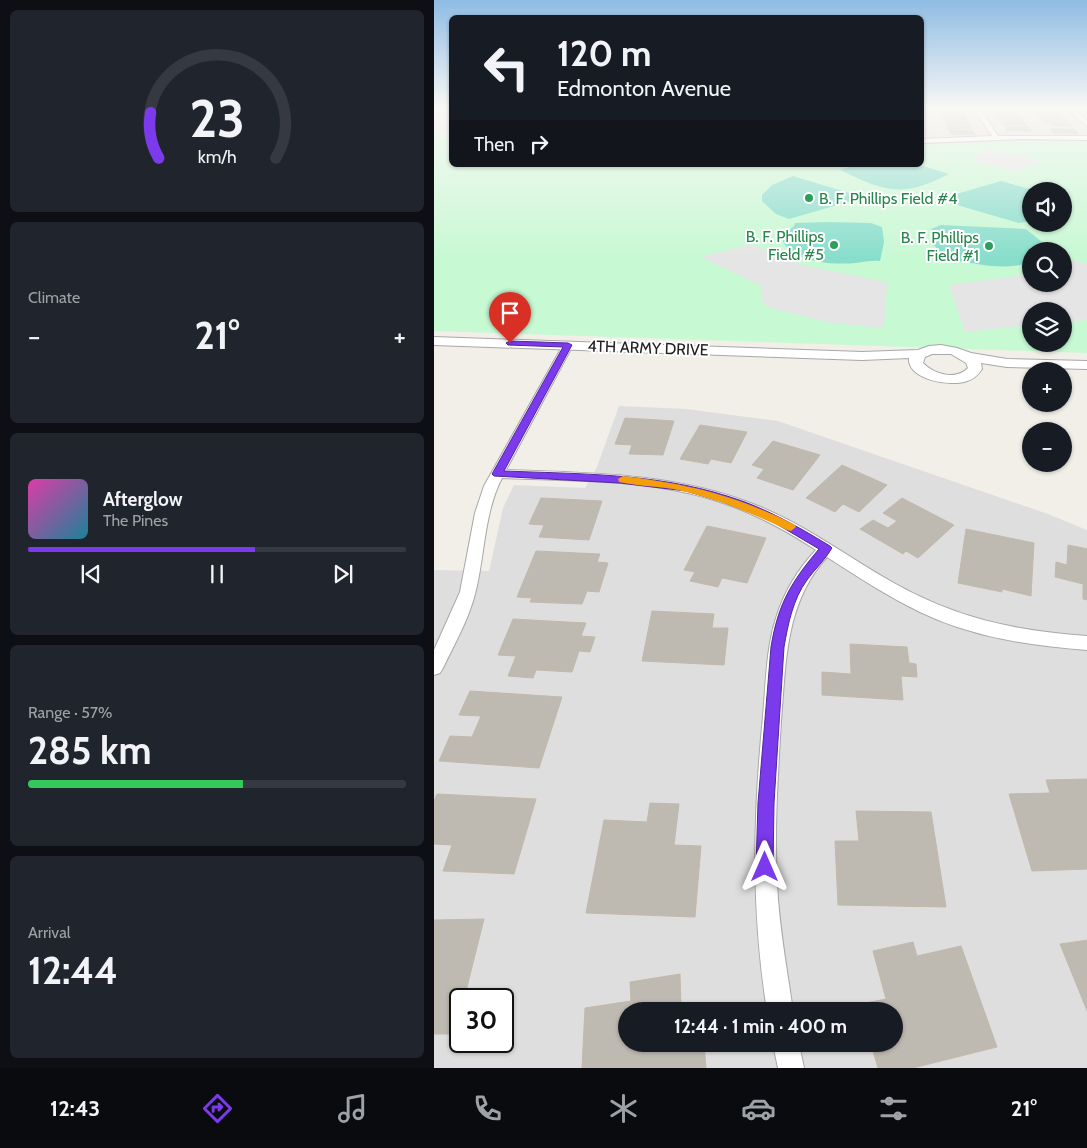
<!DOCTYPE html>
<html lang="en">
<head>
<meta charset="utf-8">
<style>
  body { margin:0; font-family:Cabin,sans-serif; background:#20242c; color:#f1f3f6; height:100vh; display:flex; flex-direction:column; font-size:19px; white-space:nowrap }
  * { box-sizing:border-box; margin:0 }
  p { font-size:16px; color:#9ea1a6 }
  .icon { flex:none; width:28px; height:28px; fill:none; stroke:currentColor; stroke-width:2; stroke-linecap:round; stroke-linejoin:round }
  .map { position:relative; flex:1; overflow:hidden }
  .drawer { display:flex; flex-direction:column; gap:10px; padding:10px; background:#0d0f14; width:434px }
  .drawer>* { flex:none }
  .guide { position:absolute; left:15px; top:15px; width:475px; height:152px; border-radius:8px; box-shadow:0 1px 4px #0004; background:#171b24; color:#f1f3f6; overflow:hidden }
  .controls { position:absolute; left:588px; top:182px; display:grid; gap:10px }
  .controls a { display:grid; place-items:center; width:50px; height:50px; border-radius:50%; background:#171b24; box-shadow:0 1px 4px #0004; font-size:25px }
  .speed { position:absolute; left:15px; top:988px; display:flex; gap:10px; font-size:25px; font-weight:700; text-align:center }
  .speed>* { display:grid; place-content:center; width:65px; height:65px; border-radius:50%; background:#171b24; box-shadow:0 1px 4px #0004; line-height:1 }
  .speed .limit { border:2px solid #111; border-radius:8px; background:#fff; color:#111 }
  .pin { position:absolute; display:grid; place-items:center; width:42px; height:42px; color:#fff; margin:-51px -21px; border-radius:50% 50% 50% 0; rotate:-45deg; box-shadow:0 0 5px #0007 }
  .pin .icon { rotate:45deg }
  .me { position:absolute; width:55px; margin:-28px; rotate:0deg; stroke-linejoin:round; filter:drop-shadow(0 0 4px #0008) }
  .turn { display:flex; align-items:center; gap:18px; height:105px; padding:0 25px; font-size:22px }
  .turn .icon { width:65px; height:65px; stroke-width:2.5 }
  .turn b { display:block; font-size:35px; line-height:42px }
  .then { display:flex; align-items:center; height:48px; padding:0 25px; background:#0003; gap:10px; font-size:19px }
  .big { font-size:38px; font-weight:800; line-height:1.1 }
  .drawer .widget { flex:1; display:flex; flex-direction:column; justify-content:center; gap:8px; min-width:0; padding:0 18px; border-radius:8px; background:#20242c }
  .drawer .dial { align-items:center; gap:0 }
  .dial svg { height:130px; overflow:visible; fill:none; stroke:#363941; stroke-width:7; stroke-linecap:round; text-anchor:middle }
  .dial text { fill:#f1f3f6; stroke:none }
  .song { display:flex; align-items:center; gap:15px }
  .cover { width:60px; height:60px; border-radius:8px; background:linear-gradient(135deg,hsl(320 70% 55%),hsl(190 70% 35%)) }
  .played { height:5px; border-radius:2px; background:linear-gradient(90deg,#7c3aed 60%,#363941 60%) }
  .keys { display:flex; justify-content:space-around; direction:ltr }
  .heat { display:flex; justify-content:space-between; align-items:center; font-size:28px; direction:ltr }
  .charge { height:8px; border-radius:4px; background:linear-gradient(90deg,#34c759 57%,#363941 0) }
  .trip { position:absolute; left:184px; top:1002px; width:285px; height:50px; border-radius:25px; background:#171b24; box-shadow:0 1px 4px #0004; font-weight:800; line-height:50px; text-align:center }
  .dock { display:flex; height:80px; justify-content:space-around; align-items:center; background:#090b0e; color:#9ea1a6 }
  .dock .icon { width:35px; height:35px }
  .dock .active { color:#7c3aed }
  .dock b { font-size:22px; color:#f1f3f6 }
  main { display:flex; flex:1; min-height:0 }
  .map>svg:first-child { display:block }
  .residential { fill:#dfdede; fill-rule:evenodd }
  .park { fill:#c7f9d3; fill-rule:evenodd }
  .pitch { fill:#88decb }
  .parking { fill:#e5e5e5 }
  .building { fill:#beb9b1; stroke:#c3b9aa }
  .lines { fill:none; stroke-linecap:round; stroke-linejoin:round }
  .minor-casing { stroke:#a8a8a8; stroke-width:2 }
  .tertiary-casing { stroke:#a8a8a8; stroke-width:2 }
  .minor { fill:#fff; fill-rule:evenodd }
  .tertiary { fill:#fff; fill-rule:evenodd }
  .route { fill:#7c3aed; stroke:#51269a }
  .slow { fill:#f59e0b }
  .leisure-dot { fill:#2e9e5b; stroke:#fff; stroke-width:2 }
  .labels { text-anchor:middle; dominant-baseline:central; stroke-width:4; stroke-linejoin:round; paint-order:stroke }
  .far-leisure-label { font-size:16px; fill:#27864d; stroke:#fff; text-anchor:end }
  .far-street-label { font-size:16px; fill:#212121; stroke:#fff }
</style>
</head>
<body>
<main>
<section class="drawer">
<div class="widget dial"><svg viewBox="0 0 100 80">
<path d="M14 69A42 42 0 1 1 86 69"/>
<path d="M14 69A42 42 0 0 1 9 41" stroke="#7c3aed"/>
<text x="50" y="56" font-size="32" font-weight="700">23</text>
<text x="50" y="72" font-size="11">km/h</text>
</svg></div>
<div class="widget"><p>Climate</p>
<div class="heat"><a>−</a><b class="big">21°</b><a>+</a></div>
</div>
<div class="widget">
<div class="song"><i class="cover"></i><div><b>Afterglow</b><p>The Pines</p></div></div>
<div class="played"></div>
<div class="keys"><svg class="icon" aria-label="previous" viewBox="0 0 24 24"><path d="M18 5L8 12l10 7zM5 5v14"/></svg><svg class="icon" aria-label="pause" viewBox="0 0 24 24"><path d="M8 5v14M16 5v14"/></svg><svg class="icon" aria-label="next" viewBox="0 0 24 24"><path d="M6 5l10 7-10 7zM19 5v14"/></svg></div>
</div>
<div class="widget"><p>Range · 57%</p><b class="big">285 km</b><div class="charge"></div></div>
<div class="widget"><p>Arrival</p><b class="big">12:44</b></div>
</section>
<div class="map">
<svg width="654" height="1068" viewBox="0 0 654 1068">
  <rect width="100%" height="100%" fill="#f1efe8"/>
  <g class="residential">
    <polygon points="0,109 17,109 17,136 0,128"/>
    <polygon points="488,109 653,109 653,141 581,141 488,145"/>
    <path d="M185,406L252,409L344,421L614,514L653,530V1068H0V570L55,571L69,508L80,485L151,488L163,467ZM26,999H69V1041H26ZM192,1011H460V1044H192Z"/>
  </g>
  <path class="park" d="M0,128L17,136L18,165H488V145L581,141H653V353L0,331ZM596,191H629V224H596ZM596,251H629V284H596ZM596,311H629V344H596Z"/>
  <g class="pitch">
    <path d="M421,165H486L515,174C468,198 452,192 406,170Z"/>
    <polygon points="359,176 422,195 421,200 355,219 342,214 328,201 328,195 338,185"/>
    <polygon points="567,181 603,191 596,191 596,221 585,223 513,202 512,197"/>
    <path d="M395,222L437,223L448,227L450,242L446,261C438,260 430,262 422,263C400,265 357,263 348,239L350,234L360,226L361,223Z"/>
    <path d="M507,225L592,229L608,242L609,251H596V262C567,273 540,261 511,260L500,245L497,229Z"/>
  </g>
  <g class="parking">
    <polygon points="550,149 579,154 610,162 580,171 538,161"/>
    <polygon points="317,244 372,266 453,282 450,328 397,323 333,307 327,298 327,286 267,257"/>
    <polygon points="635,259 653,264 653,320 629,322 629,311 596,311 596,325 531,332 515,285 583,276 596,272 596,284 629,284 629,261"/>
  </g>
  <g class="building">
    <polygon points="558,109 580,109 582,112 560,111"/>
    <polygon points="599,109 622,109 625,113 602,112"/>
    <polygon points="506,111 529,112 531,115 507,115"/>
    <polygon points="561,113 583,113 586,116 563,116"/>
    <polygon points="601,113 626,113 629,117 604,116"/>
    <polygon points="508,116 531,116 533,120 509,119"/>
    <polygon points="563,117 587,117 589,121 566,120"/>
    <polygon points="606,118 630,118 633,121 609,121"/>
    <polygon points="511,120 534,121 535,124 512,124"/>
    <polygon points="567,122 591,122 593,125 569,125"/>
    <polygon points="610,122 634,123 638,126 622,126"/>
    <polygon points="512,125 536,126 538,129 514,129"/>
    <polygon points="571,127 595,127 598,131 573,131"/>
    <polygon points="616,129 640,129 644,134 620,133"/>
    <polygon points="515,130 539,131 541,135 517,134"/>
    <polygon points="191,418 240,421 229,455 195,454 198,445 181,444"/>
    <polygon points="266,425 313,432 297,463 277,459 274,464 246,459"/>
    <polygon points="339,441 386,455 359,490 323,478 330,469 318,465"/>
    <polygon points="408,465 453,485 425,512 409,504 401,512 372,498"/>
    <polygon points="107,498 168,501 155,540 105,537 110,525 95,524"/>
    <polygon points="468,498 520,525 484,558 472,551 469,554 426,529 439,520 454,528 463,521 449,513"/>
    <polygon points="273,526 332,538 313,583 288,578 284,587 256,581 261,572 250,570"/>
    <polygon points="532,529 600,543 597,596 568,589 568,592 524,583"/>
    <polygon points="634,545 654,549 654,600 649,599 649,584 621,577 622,562 633,565"/>
    <polygon points="102,551 166,554 163,562 174,563 165,592 153,591 148,604 96,602 98,598 83,597"/>
    <polygon points="218,611 280,614 278,628 294,628 290,665 208,661"/>
    <polygon points="79,619 152,623 147,636 161,637 156,652 145,651 138,672 102,670 99,678 74,676 82,656 64,655"/>
    <polygon points="416,644 473,647 475,663 482,664 483,677 467,676 469,700 388,695 388,672 417,674"/>
    <polygon points="36,691 128,697 105,768 5,761 16,736 38,737 47,716 25,715"/>
    <polygon points="654,779 654,869 598,871 575,794 616,793 612,780"/>
    <polygon points="3,794 102,799 80,874 9,871 18,845 0,844 0,801"/>
    <polygon points="216,803 245,804 240,845 267,846 261,917 152,913 170,820 213,822"/>
    <polygon points="422,811 497,812 512,907 404,905 401,841 425,841"/>
    <polygon points="50,919 30,999 26,999 26,1015 22,1034 0,1034 0,920"/>
    <polygon points="654,940 654,1013 626,944"/>
    <polygon points="479,942 483,956 527,946 563,1047 479,1068 444,1068 437,1044 460,1044 460,1011 429,1011 427,1004 452,999 439,951"/>
    <polygon points="246,974 247,1008 268,1005 268,1011 192,1011 192,1044 270,1044 272,1068 148,1068 151,1008 197,1001 196,982"/>
  </g>
  <g class="lines">
    <defs>
      <g id="minor">
        <polygon points="0,109 18,109 18,113 0,112"/>
        <polygon points="540,109 546,109 564,136 654,136 654,140 588,139 488,143 488,139 558,136"/>
        <polygon points="634,109 640,109 654,121 654,127"/>
        <path d="M134,342L139,345L72,470C156,473 241,473 319,504C369,523 412,556 458,582C521,618 581,631 654,636V650C596,646 538,637 486,612C453,596 424,577 393,557C351,603 352,662 347,721C344,775 340,829 343,883C345,927 353,969 359,1011H333C317,909 319,818 329,716C332,683 332,649 342,618C350,592 364,569 382,550C350,529 316,511 280,500C212,479 138,481 68,478C50,513 51,553 42,590C36,617 21,643 9,668L6,673L0,675V650L26,592L41,513L50,486L129,345Z"/>
        <polygon points="339,1044 365,1044 370,1068 344,1068"/>
      </g>
      <path id="tertiary" d="M0,337L428,352L484,350L495,346L507,345L523,348L537,353L573,359L654,361V369L573,367L547,363L548,369C544,375 540,379 533,381C518,387 473,380 475,358L428,360L0,345ZM498,354H517L532,363L534,368C521,381 500,374 489,363L491,357Z"/>
    </defs>
    <use href="#minor" class="minor-casing"/>
    <use href="#tertiary" class="tertiary-casing"/>
    <use href="#minor" class="minor"/>
    <use href="#tertiary" class="tertiary"/>
  </g>
  <linearGradient id="sky" x2="0" y2="1"><stop stop-color="#8fbce4"/><stop offset="0.42" stop-color="#f9f8f5"/><stop offset="1" stop-color="#f9f8f5" stop-opacity="0"/></linearGradient>
  <rect width="654" height="258" fill="url(#sky)"/>
  <path class="route" d="M76,341L134,343L138,345L70,471C144,474 221,473 293,496C330,507 363,526 396,546L398,548C391,560 381,569 373,580C359,599 354,624 350,647L340,803L339,867L337,873L331,875L325,873L322,867L324,803L337,647C344,604 357,582 385,549L341,523L323,515L286,501L252,491L186,483L60,476L58,474L129,347L74,345L72,343Z"/>
  <path class="slow" d="M189,476C254,484 301,495 361,525L362,527L357,531L353,530C316,512 279,497 239,489C221,486 203,486 185,482L184,479Z"/>
  <g class="leisure-dot">
    <circle cx="375" cy="198" r="5"/>
    <circle cx="400" cy="245" r="5"/>
    <circle cx="555" cy="246" r="5"/>
  </g>
  <g class="labels">
    <g class="far-leisure-label">
      <text x="385" y="198" text-anchor="start">B. F. Phillips Field #4</text>
      <text x="390" y="236">B. F. Phillips<tspan x="390" dy="18">Field #5</tspan></text>
      <text x="545" y="237">B. F. Phillips<tspan x="545" dy="18">Field #1</tspan></text>
    </g>
    <g class="far-street-label">
      <text transform="translate(214 348) rotate(2)">4TH ARMY DRIVE</text>
    </g>
  </g>
</svg>
<div class="controls">
<a><svg class="icon" aria-label="sound" viewBox="0 0 24 24"><path d="M4 9h4l5-4v14l-5-4H4zM17 9q2 3 0 6"/></svg></a>
<a><svg class="icon" aria-label="search" viewBox="0 0 24 24"><circle cx="10" cy="10" r="6"/><path d="M15 15l6 6"/></svg></a>
<a><svg class="icon" aria-label="layers" viewBox="0 0 24 24"><path d="M12 4l9 5-9 5-9-5zM3 14l9 5 9-5"/></svg></a>
<a>+</a>
<a>−</a>
</div>
<div class="speed"><div class="limit">30</div></div>
<div class="pin" style="left:76px;top:343px;background:#d93025"><svg class="icon" aria-label="arrive" viewBox="0 0 24 24"><path d="M6 21V4h12l-3 4 3 4H6"/></svg></div>
<svg class="me" style="left:331px;top:867px" viewBox="-20 -20 40 40"><path d="M0-17L14 15 0 8-14 15z" fill="#7c3aed" stroke="#fff" stroke-width="4"/></svg>
<div class="trip">12:44 · 1 min · 400 m</div>
<div class="guide">
<div class="turn"><svg class="icon" aria-label="left" viewBox="0 0 24 24"><path d="M17 20v-9H6M10 6l-5 5 5 5"/></svg><div><b>120 m</b>Edmonton Avenue</div></div>
<div class="then">Then<svg class="icon" aria-label="right" viewBox="0 0 24 24"><path d="M7 20v-9h11M14 6l5 5-5 5"/></svg></div>
</div>
</div>
</main>
<nav class="dock">
<b>12:43</b>
<svg class="icon active" aria-label="directions" viewBox="0 0 24 24"><path d="M12 3l9 9-9 9-9-9zM9 14v-3h6M13 9l2 2-2 2"/></svg>
<svg class="icon" aria-label="music" viewBox="0 0 24 24"><path d="M9 18V5l10-2v13"/><circle cx="6" cy="18" r="3"/><circle cx="16" cy="16" r="3"/></svg>
<svg class="icon" aria-label="phone" viewBox="0 0 24 24"><path d="M5 4h4l2 5-3 2q2 4 5 5l2-3 5 2v4C11 20 4 13 5 4z"/></svg>
<svg class="icon" aria-label="climate" viewBox="0 0 24 24"><path d="M12 3v18M4 7l16 10M4 17L20 7"/></svg>
<svg class="icon" aria-label="car" viewBox="0 0 24 24"><path d="M5 17H2v-5l4-1 3-4h7l3 4 3 1v5h-3M9 17h6M6 11h13"/><circle cx="7" cy="17" r="2"/><circle cx="17" cy="17" r="2"/></svg>
<svg class="icon" aria-label="filters" viewBox="0 0 24 24"><path d="M4 7h16M4 17h16"/><circle cx="9" cy="7" r="2"/><circle cx="15" cy="17" r="2"/></svg>
<b>21°</b>
</nav>
</body>
</html>
